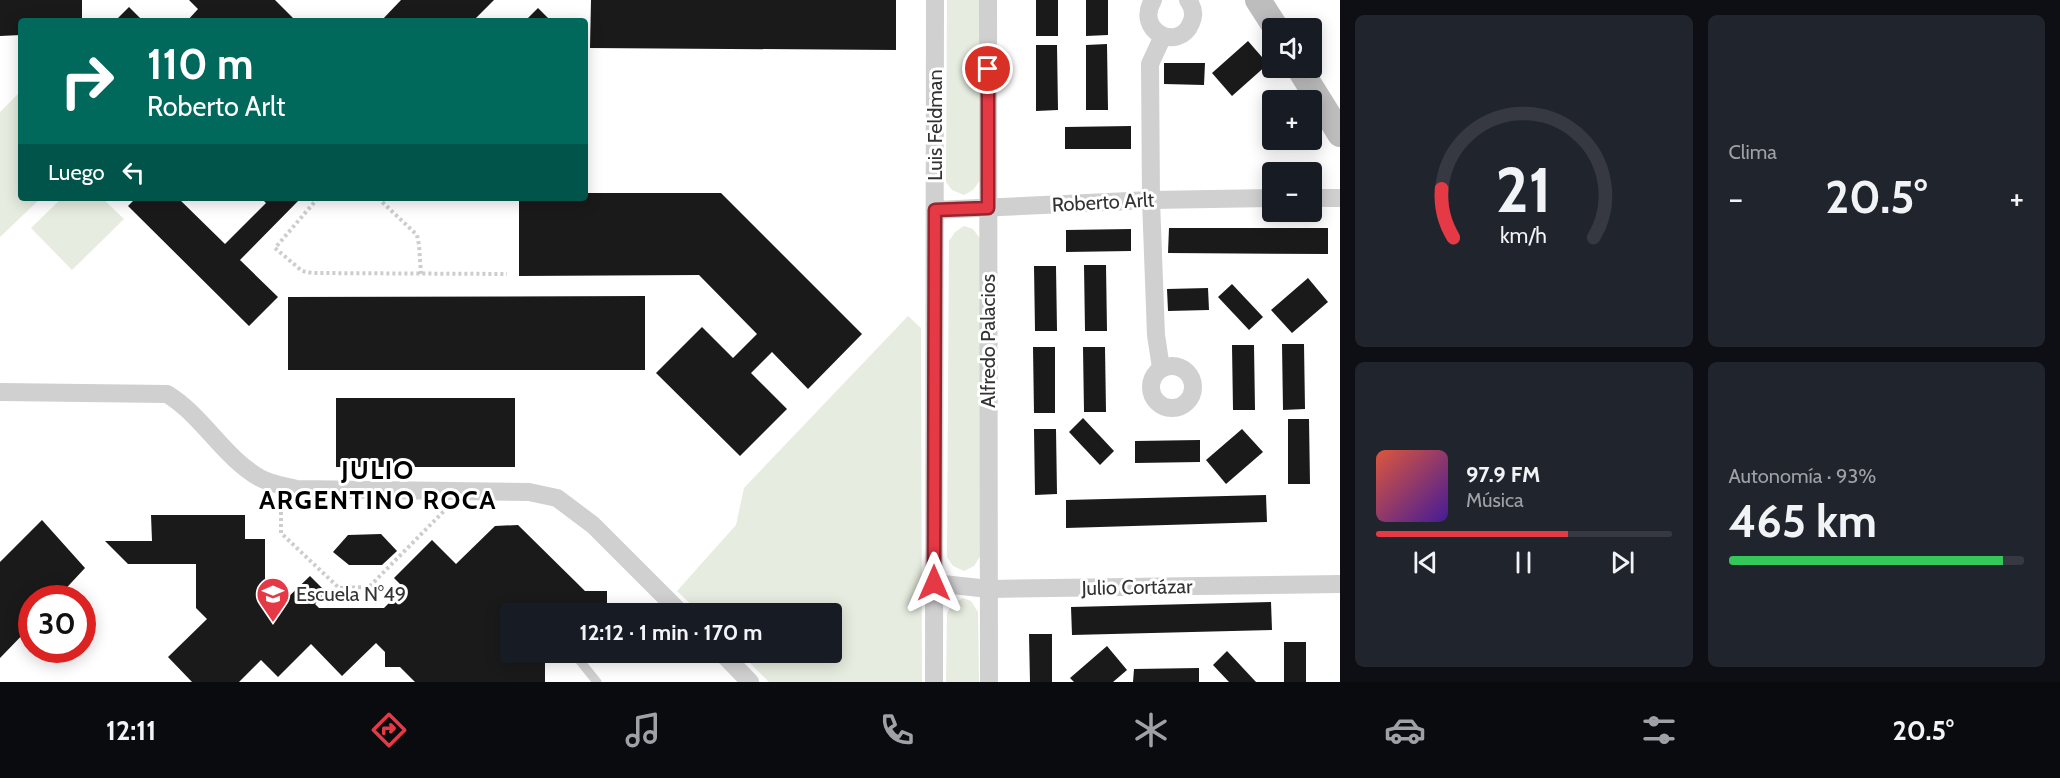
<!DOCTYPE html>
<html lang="es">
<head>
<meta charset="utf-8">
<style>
  body { margin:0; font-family:Cabin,sans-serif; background:#20242c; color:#f1f3f6; height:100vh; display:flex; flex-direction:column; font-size:22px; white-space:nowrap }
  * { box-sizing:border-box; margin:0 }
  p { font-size:20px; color:#9ea1a6 }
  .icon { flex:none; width:33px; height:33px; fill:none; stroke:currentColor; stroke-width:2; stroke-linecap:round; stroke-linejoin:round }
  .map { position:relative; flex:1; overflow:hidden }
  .sheet { display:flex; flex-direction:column; gap:15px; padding:15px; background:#0d0f14; width:720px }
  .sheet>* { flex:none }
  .guide { position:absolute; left:18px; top:18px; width:570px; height:183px; border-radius:6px; box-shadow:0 3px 15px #0003; background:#00695c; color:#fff; overflow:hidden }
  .buttons { position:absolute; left:1262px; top:18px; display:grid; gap:12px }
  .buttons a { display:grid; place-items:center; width:60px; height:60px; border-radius:6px; background:#171b24; box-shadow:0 3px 15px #0003; font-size:30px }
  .speed { position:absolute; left:18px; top:585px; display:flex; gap:12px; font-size:30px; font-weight:700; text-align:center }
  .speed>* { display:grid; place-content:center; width:78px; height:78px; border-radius:50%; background:#171b24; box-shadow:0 3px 15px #0003; line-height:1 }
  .speed .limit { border:9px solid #d22; background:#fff; color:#111 }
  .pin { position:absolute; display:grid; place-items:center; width:51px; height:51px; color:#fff; margin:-26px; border:3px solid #fff; border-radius:50%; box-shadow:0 2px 6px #0007 }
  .me { position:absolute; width:66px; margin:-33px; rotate:0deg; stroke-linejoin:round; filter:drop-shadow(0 0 4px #0008) }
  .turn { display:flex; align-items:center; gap:21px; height:126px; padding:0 30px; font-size:27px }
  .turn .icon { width:78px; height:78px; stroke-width:2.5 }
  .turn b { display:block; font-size:42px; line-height:51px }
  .then { display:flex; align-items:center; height:57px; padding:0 30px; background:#0003; gap:12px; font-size:22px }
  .big { font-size:45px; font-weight:700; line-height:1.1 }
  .sheet .card { flex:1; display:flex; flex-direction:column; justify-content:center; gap:9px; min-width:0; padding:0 21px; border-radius:9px; background:#20242c }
  .sheet .dial { align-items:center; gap:0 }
  .dial svg { height:156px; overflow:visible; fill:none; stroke:#363941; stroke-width:7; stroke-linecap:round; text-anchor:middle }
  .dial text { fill:#f1f3f6; stroke:none }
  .song { display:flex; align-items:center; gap:18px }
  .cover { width:72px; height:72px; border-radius:9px; background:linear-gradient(135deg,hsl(10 70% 55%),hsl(260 70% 35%)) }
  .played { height:6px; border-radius:3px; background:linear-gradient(90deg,#e63946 65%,#363941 65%) }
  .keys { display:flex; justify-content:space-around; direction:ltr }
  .heat { display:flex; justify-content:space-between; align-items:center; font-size:33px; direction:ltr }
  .charge { height:9px; border-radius:4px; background:linear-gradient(90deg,#34c759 93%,#363941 0) }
  .sheet .tiles { flex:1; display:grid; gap:15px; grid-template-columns:repeat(2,1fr) }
  .trip { position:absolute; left:500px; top:603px; width:342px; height:60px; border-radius:6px; background:#171b24; box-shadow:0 3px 15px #0003; font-weight:700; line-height:60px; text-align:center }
  .menu { display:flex; height:96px; justify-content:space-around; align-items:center; background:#090b0e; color:#9ea1a6 }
  .menu .icon { width:42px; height:42px }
  .menu .current { color:#e63946 }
  .menu b { font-size:27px; color:#f1f3f6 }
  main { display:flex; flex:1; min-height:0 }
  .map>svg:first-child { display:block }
  .green { fill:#e6ecdf }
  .building { fill:#1a1a1a }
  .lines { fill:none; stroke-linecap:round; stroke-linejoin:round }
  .path { stroke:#cdcdcd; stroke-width:4; stroke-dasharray:3 3; stroke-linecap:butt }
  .lane { stroke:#d0d0d0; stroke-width:9 }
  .street { stroke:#d0d0d0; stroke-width:18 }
  .secondary { stroke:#bdbdbd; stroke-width:26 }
  .route-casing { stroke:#96252e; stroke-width:15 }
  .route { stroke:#e63946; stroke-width:10 }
  .labels { text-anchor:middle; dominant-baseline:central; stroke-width:6; stroke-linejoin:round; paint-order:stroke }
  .street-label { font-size:20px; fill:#333; stroke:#fff }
  .poi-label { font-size:20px; fill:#333; stroke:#fff; text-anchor:start }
  .district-label { font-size:26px; font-weight:bold; letter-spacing:1.5px; fill:#000; stroke:#fff }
</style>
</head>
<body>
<main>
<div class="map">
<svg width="1340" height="682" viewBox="0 0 1340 682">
  <rect width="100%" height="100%" fill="#fff"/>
  <g class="green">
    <polygon points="947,0 980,0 981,179 973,190 964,195 952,190 946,182"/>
    <polygon points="20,92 21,198 41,198 0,237 0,112"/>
    <polygon points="62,198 102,198 124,219 72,270 31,228"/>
    <polygon points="964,226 973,229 980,239 981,555 974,566 964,571 953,566 947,557 949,241 955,232"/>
    <polygon points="908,316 921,328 922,682 769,682 740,653 831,652 831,614 700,613 677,591 736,525 744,488"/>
    <polygon points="963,598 971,601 978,612 979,682 946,682 947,613 953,604"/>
  </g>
  <g class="building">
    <polygon points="0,0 82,0 82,21 21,21 21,35 0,36"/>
    <polygon points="189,0 275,0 296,21 187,21 198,9"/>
    <polygon points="401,0 494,0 473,21 381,21"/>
    <polygon points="591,0 896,0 896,50 590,48"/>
    <rect x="1036" y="0" width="22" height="36"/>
    <polygon points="1086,0 1108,0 1108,35 1086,36"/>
    <polygon points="129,7 143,21 115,21"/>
    <polygon points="538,8 551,21 525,21"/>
    <polygon points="1248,41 1268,64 1232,96 1212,73"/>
    <polygon points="1107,44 1108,110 1086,110 1086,45"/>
    <polygon points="1036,45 1057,45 1058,110 1036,111"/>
    <polygon points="1164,63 1205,63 1204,85 1164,84"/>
    <polygon points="1131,126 1131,149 1065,149 1065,127"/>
    <polygon points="585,193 721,193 862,334 808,389 772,352 751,373 787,409 740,456 656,373 702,327 733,358 757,334 699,275 519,276 519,198 585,198"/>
    <polygon points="136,198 178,198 225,244 266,203 261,198 301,198 240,260 278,297 249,326 128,206"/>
    <polygon points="1169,228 1328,228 1328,254 1168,253"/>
    <polygon points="1131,229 1131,251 1066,252 1066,230"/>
    <polygon points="1084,265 1106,265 1107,331 1085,331"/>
    <polygon points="1034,266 1056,266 1057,331 1035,331"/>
    <polygon points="1308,278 1328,302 1292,333 1271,310"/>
    <polygon points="1232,284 1263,317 1249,330 1218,297"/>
    <polygon points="1208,288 1209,310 1168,311 1167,289"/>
    <polygon points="645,296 645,370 288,370 288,297"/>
    <polygon points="1282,344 1304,344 1305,409 1283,410"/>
    <polygon points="1232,345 1254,345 1255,410 1233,410"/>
    <polygon points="1033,347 1055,347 1055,413 1034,413"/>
    <polygon points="1083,347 1105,347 1106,412 1084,412"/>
    <rect x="336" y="398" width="179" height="69"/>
    <polygon points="1083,418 1114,451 1100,465 1069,432"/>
    <polygon points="1288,419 1309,419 1310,484 1288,484"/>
    <polygon points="1034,429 1056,429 1057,494 1035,495"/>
    <polygon points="1242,429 1263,452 1226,484 1206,460"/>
    <polygon points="1200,440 1200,462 1135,463 1135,441"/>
    <polygon points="1266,495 1267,522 1066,528 1066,500"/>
    <polygon points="151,515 245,515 245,539 265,539 265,587 281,604 310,576 327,593 315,604 319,608 384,608 404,588 394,578 432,540 456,564 495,526 518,525 585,591 607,591 607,614 510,614 510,652 547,652 545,654 545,682 415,682 400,667 385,667 385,652 376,643 342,676 311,644 278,677 261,660 239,682 192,682 168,657 207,619 196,608 196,564 128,564 105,541 152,541"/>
    <polygon points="42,520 85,568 57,598 32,598 32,625 0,658 0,562"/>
    <polygon points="381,534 397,551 382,565 349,565 333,552 348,535"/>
    <polygon points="1271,602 1272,630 1072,635 1071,607"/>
    <polygon points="1029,634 1052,634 1052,682 1030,682"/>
    <rect x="1284" y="642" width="22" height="40"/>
    <polygon points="1107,646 1127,670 1113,682 1074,682 1070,678"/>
    <polygon points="1227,651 1256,682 1229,682 1213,665"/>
    <polygon points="1199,668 1199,682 1133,682 1134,669"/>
  </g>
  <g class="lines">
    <g class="path">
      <polyline points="318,198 275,248 302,271 312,273 507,274"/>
      <polyline points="378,198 417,235 419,245 421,274"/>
      <polyline points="281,506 281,533 339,588 369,587 444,511"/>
    </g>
    <polyline class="lane" points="582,652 580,661 597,682"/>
    <g class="street">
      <polyline points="988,0 989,682"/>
      <path d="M1153,0C1134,31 1179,53 1191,23C1195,15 1193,7 1188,0"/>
      <polyline points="1311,198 1340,198"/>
      <polyline points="935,210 1151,200 1272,198"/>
      <circle cx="1172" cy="387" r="21"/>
      <polyline points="1161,368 1156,335 1151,200 1150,64 1163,36"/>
      <path d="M0,392L167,394C202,415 224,458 260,478C271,484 284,486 296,489L529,492L557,498L593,525L682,614"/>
      <polyline points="934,583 989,589 1340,584"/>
      <polyline points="721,652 750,682"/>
      <polyline points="934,682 935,0"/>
    </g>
    <g class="secondary">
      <polyline points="1258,0 1276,28"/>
      <polyline points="1299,68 1340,134"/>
    </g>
  </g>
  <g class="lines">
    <defs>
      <polyline id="route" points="934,583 935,210 988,208 988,69"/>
    </defs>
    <use href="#route" class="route-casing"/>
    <use href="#route" class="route"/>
  </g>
  <defs>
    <symbol id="school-pin" viewBox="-11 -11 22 30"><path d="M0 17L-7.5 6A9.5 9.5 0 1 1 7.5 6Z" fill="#e63946" stroke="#fff"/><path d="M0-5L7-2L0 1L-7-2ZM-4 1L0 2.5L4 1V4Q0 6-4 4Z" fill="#fff"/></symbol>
  </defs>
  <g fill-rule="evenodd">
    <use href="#school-pin" x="254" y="575" width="38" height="52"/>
  </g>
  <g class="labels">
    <g class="street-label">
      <text transform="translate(935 125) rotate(-90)">Luis Feldman</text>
      <text transform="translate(1103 202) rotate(-3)">Roberto Arlt</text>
      <text transform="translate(988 341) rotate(-90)">Alfredo Palacios</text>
      <text transform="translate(1137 587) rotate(-1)">Julio Cortázar</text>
    </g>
    <g class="poi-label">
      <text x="296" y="594">Escuela N°49</text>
    </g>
    <g class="district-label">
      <text x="378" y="470">JULIO<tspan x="378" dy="30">ARGENTINO ROCA</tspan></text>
    </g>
  </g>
</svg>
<div class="buttons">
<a><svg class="icon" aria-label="sound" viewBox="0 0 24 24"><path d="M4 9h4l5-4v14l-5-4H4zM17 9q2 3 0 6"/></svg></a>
<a>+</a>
<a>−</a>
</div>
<div class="speed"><div class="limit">30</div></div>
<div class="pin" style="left:988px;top:69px;background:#d93025"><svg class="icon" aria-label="arrive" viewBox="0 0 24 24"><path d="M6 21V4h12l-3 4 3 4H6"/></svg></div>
<svg class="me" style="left:934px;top:583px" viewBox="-20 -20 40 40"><path d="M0-17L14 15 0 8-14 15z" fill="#e63946" stroke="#fff" stroke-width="4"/></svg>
<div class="trip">12:12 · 1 min · 170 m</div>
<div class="guide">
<div class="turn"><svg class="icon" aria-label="right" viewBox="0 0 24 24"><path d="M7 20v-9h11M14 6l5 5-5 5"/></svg><div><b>110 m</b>Roberto Arlt</div></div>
<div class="then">Luego<svg class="icon" aria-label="left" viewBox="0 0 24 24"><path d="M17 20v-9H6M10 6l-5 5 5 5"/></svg></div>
</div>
</div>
<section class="sheet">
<div class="tiles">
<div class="card dial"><svg viewBox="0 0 100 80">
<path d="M14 69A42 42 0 1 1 86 69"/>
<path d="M14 69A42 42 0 0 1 8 44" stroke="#e63946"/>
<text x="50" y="56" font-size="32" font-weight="700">21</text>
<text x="50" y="72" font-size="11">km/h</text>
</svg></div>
<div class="card"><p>Clima</p>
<div class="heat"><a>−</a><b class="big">20.5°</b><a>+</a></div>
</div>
<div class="card">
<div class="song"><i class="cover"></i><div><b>97.9 FM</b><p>Música</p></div></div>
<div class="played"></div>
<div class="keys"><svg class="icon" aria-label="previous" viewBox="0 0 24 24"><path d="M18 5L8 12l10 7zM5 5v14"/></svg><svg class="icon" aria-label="pause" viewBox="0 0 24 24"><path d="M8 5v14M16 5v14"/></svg><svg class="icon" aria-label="next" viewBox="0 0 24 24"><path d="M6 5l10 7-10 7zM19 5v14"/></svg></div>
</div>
<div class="card"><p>Autonomía · 93%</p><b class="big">465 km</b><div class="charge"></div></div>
</div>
</section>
</main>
<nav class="menu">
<b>12:11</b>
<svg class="icon current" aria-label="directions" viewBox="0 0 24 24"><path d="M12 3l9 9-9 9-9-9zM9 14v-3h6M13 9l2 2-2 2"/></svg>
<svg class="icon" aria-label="music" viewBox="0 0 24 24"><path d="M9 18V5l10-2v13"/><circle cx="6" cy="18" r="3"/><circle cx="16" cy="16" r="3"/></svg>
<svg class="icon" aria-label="phone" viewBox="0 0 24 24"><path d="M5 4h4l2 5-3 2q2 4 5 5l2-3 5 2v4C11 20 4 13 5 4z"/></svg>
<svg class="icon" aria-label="climate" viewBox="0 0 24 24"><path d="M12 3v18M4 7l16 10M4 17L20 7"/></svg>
<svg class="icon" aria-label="car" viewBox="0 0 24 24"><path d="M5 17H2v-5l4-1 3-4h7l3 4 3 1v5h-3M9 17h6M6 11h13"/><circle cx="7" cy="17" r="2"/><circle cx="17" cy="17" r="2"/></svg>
<svg class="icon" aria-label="filters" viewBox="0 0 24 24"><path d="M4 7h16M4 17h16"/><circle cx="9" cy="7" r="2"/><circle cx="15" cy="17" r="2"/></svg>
<b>20.5°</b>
</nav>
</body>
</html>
